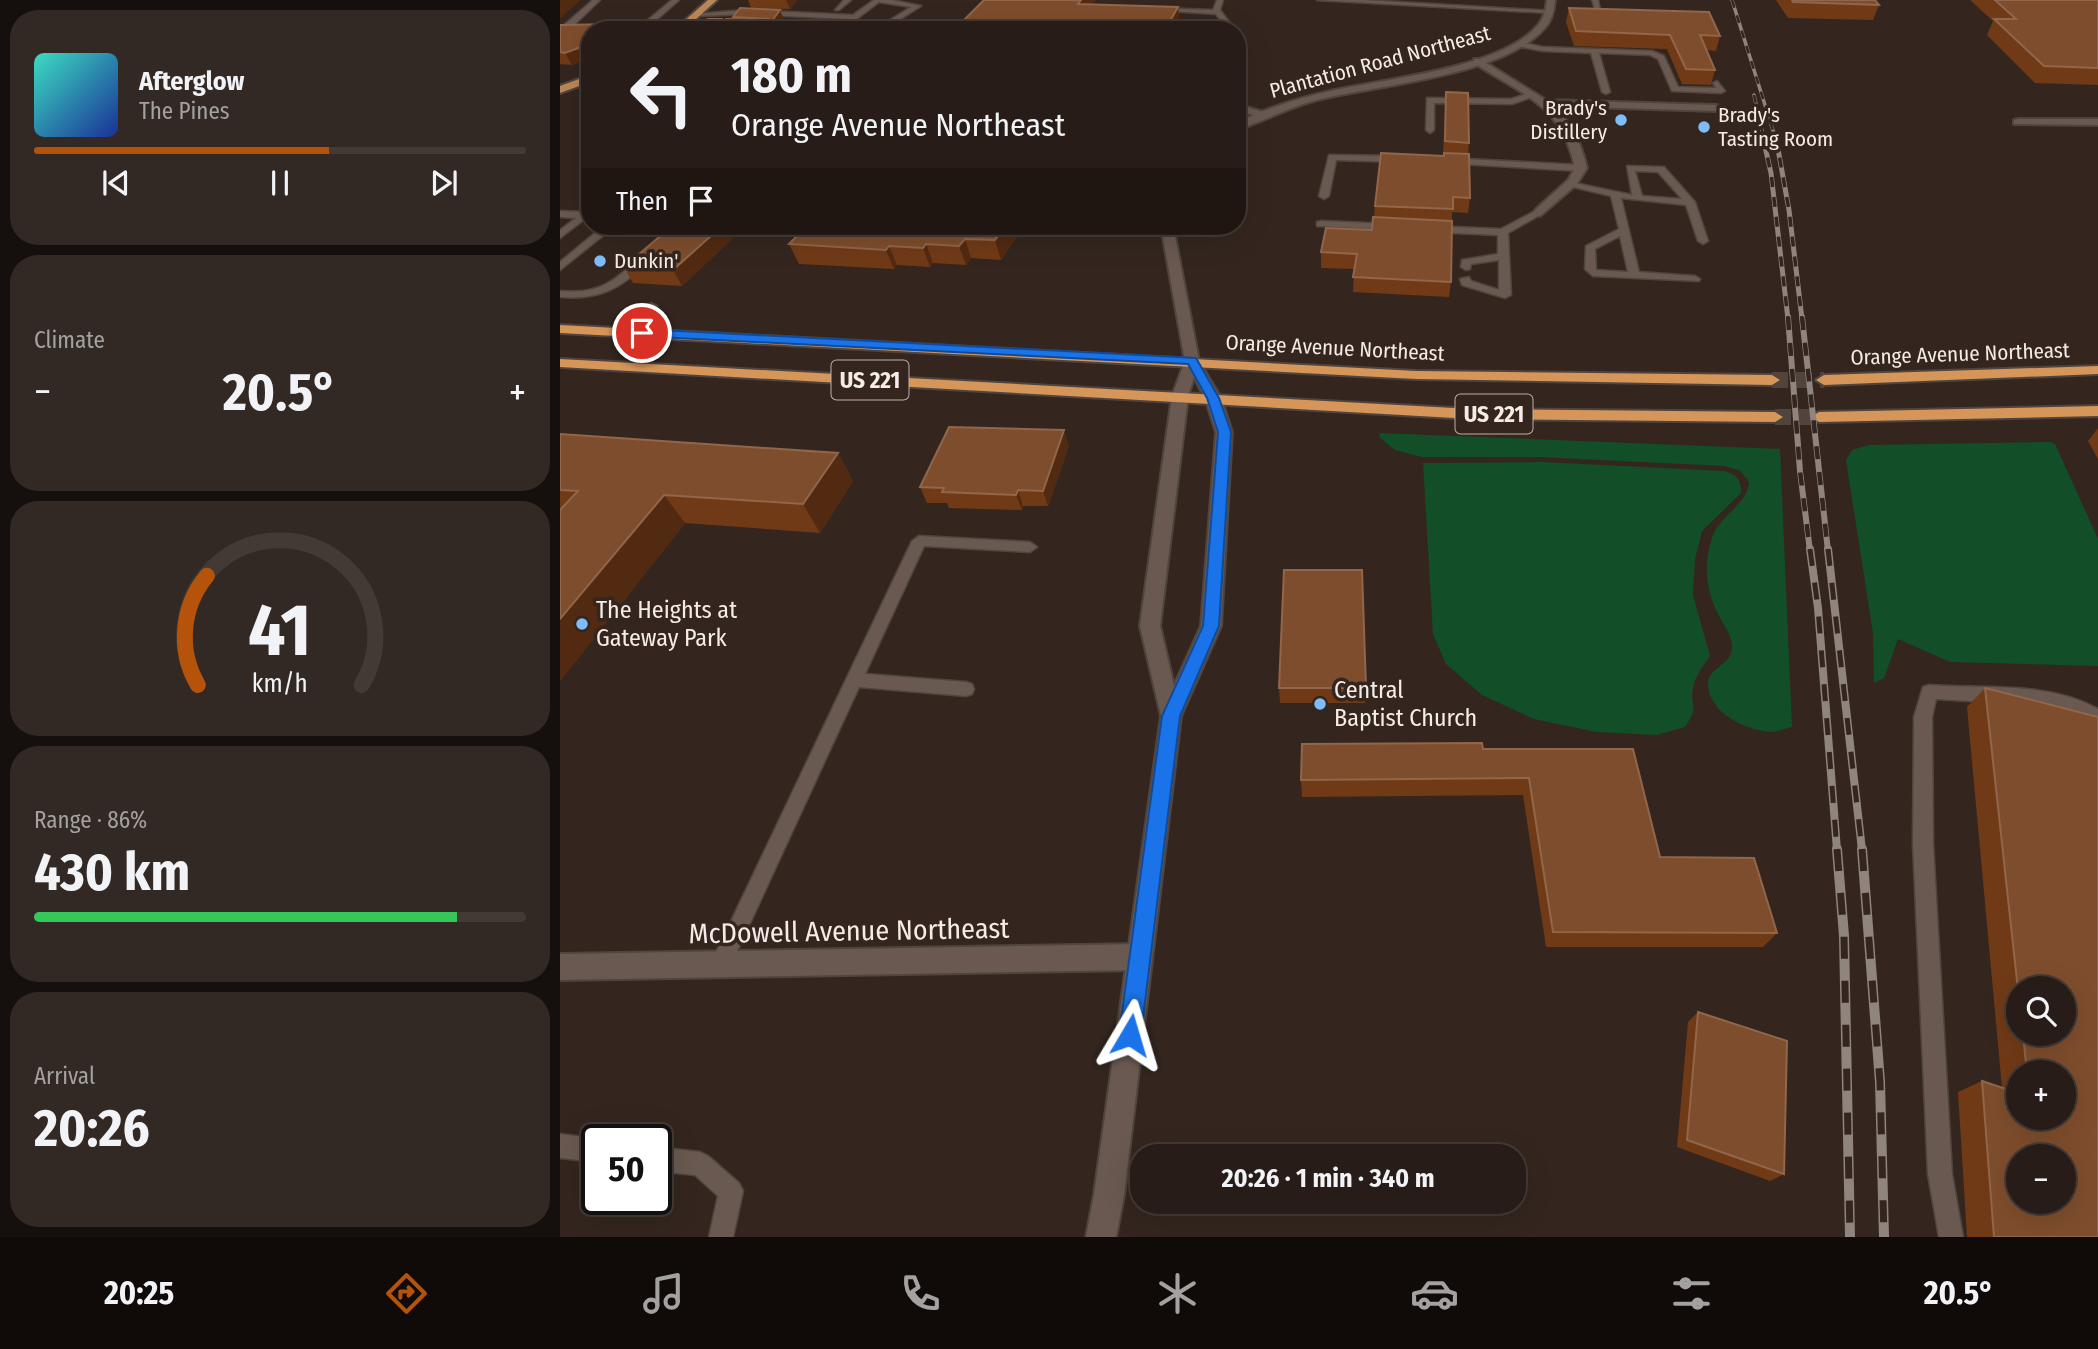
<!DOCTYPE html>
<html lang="en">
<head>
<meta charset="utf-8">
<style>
  body { margin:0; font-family:"Fira Sans Condensed",sans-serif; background:#332924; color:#f1f3f6; height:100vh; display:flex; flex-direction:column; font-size:26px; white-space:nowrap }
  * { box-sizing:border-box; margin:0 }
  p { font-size:23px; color:#a4a1a1 }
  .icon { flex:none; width:38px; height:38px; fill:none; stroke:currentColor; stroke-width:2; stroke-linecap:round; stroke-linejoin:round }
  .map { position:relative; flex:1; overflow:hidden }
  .side { display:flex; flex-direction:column; gap:10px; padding:10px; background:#150f0d; width:560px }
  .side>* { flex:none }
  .guide { position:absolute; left:21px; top:21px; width:665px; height:214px; border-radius:28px; box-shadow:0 7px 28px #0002,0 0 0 2px #433a36; background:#271c17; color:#f1f3f6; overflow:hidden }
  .tools { position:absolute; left:1446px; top:976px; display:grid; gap:14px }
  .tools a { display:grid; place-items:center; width:70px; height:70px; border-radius:50%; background:#271c17; box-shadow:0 7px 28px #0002,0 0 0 2px #433a36; font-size:35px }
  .speed { position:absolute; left:21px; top:1124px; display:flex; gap:14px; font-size:35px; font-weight:700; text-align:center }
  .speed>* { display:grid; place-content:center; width:91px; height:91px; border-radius:50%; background:#271c17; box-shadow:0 7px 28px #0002,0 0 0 2px #433a36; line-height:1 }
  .speed .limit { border:4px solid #111; border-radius:10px; background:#fff; color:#111 }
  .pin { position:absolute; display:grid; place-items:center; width:60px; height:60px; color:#fff; margin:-30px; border:4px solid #fff; border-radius:50%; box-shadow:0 2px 7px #0007 }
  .me { position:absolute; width:77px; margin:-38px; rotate:7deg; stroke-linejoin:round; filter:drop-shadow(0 0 5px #0008) }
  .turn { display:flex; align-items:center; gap:24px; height:147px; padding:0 35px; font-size:32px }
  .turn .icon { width:91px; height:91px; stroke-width:2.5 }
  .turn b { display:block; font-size:49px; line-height:60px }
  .then { display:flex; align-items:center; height:66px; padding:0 35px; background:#0003; gap:14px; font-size:26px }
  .big { font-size:52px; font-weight:700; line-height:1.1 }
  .side .widget { flex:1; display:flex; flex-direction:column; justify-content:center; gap:10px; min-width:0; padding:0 24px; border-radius:28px; background:#332924 }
  .side .dial { align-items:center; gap:0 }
  .dial svg { height:182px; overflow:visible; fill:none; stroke:#433a36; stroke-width:7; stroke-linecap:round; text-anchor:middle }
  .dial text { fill:#f1f3f6; stroke:none }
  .song { display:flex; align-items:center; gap:21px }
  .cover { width:84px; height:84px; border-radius:10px; background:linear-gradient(135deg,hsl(170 70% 55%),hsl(230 70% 35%)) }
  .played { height:7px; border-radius:4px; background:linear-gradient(90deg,#b45309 60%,#433a36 60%) }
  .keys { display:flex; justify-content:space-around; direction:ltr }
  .heat { display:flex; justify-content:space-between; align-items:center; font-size:38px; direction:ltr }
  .charge { height:10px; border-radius:5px; background:linear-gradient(90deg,#34c759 86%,#433a36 0) }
  .trip { position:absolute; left:570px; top:1144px; width:396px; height:70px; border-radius:28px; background:#271c17; box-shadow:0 7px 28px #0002,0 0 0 2px #433a36; font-weight:700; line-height:70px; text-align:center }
  .tab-bar { display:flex; height:112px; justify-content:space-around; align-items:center; background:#100b09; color:#a4a1a1 }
  .tab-bar .icon { width:49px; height:49px }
  .tab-bar .selected { color:#b45309 }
  .tab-bar b { font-size:32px; color:#f1f3f6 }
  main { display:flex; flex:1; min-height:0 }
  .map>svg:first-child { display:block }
  .green { fill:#124e28 }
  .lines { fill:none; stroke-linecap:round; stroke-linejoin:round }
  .trunk-tunnel { stroke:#51443d; stroke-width:16; stroke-dasharray:16 8; stroke-linecap:butt }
  .service-casing { stroke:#4f443e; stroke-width:3 }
  .minor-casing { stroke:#4f443e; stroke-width:4 }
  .tertiary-casing { stroke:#4f443e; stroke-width:4 }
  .secondary-casing { stroke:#4f443e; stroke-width:4 }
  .primary-casing { stroke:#4f443e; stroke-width:4 }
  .trunk-casing { stroke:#4f443e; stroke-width:4 }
  .service { fill:#695951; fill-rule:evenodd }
  .minor { fill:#695951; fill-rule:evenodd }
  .tertiary { fill:#695951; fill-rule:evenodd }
  .secondary { fill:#695951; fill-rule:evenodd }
  .primary { fill:#bb8758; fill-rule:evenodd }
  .trunk { fill:#d6965a; fill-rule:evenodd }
  .rail-far4-casing { stroke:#90847f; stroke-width:3.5 }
  .rail-far3-casing { stroke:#90847f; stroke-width:5 }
  .rail-far2-casing { stroke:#90847f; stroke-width:6 }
  .rail-far1-casing { stroke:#90847f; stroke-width:8 }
  .rail-casing { stroke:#90847f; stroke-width:10 }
  .rail-far4 { stroke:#34261f; stroke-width:2.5; stroke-dasharray:8; stroke-linecap:butt }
  .rail-far3 { stroke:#34261f; stroke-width:3.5; stroke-dasharray:10; stroke-linecap:butt }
  .rail-far2 { stroke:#34261f; stroke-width:4.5; stroke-dasharray:13; stroke-linecap:butt }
  .rail-far1 { stroke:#34261f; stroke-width:5; stroke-dasharray:17; stroke-linecap:butt }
  .rail { stroke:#34261f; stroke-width:7; stroke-dasharray:22; stroke-linecap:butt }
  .wall { fill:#703a17; fill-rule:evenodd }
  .shaded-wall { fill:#522a11 }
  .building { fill:#7e4d2d; stroke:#91664a; stroke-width:2; fill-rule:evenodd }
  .route { fill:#1a73e8; stroke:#114b97; stroke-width:2 }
  .poi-dot { fill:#7ebdf9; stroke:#34261f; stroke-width:2.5 }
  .labels { text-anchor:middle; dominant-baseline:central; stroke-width:7; stroke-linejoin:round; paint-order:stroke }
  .far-street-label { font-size:21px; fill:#f5ebe7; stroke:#34261f }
  .far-poi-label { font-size:21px; fill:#f5ebe7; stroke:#34261f; text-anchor:start }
  .shield { fill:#34261f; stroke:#bbb0ab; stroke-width:2 }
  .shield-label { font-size:23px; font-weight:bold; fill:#f5ebe7 }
  .poi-label { font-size:24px; fill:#f5ebe7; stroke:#34261f; text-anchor:start }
  .near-street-label { font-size:28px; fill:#f5ebe7; stroke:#34261f }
</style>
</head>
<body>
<main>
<section class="side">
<div class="widget">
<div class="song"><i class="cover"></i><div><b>Afterglow</b><p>The Pines</p></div></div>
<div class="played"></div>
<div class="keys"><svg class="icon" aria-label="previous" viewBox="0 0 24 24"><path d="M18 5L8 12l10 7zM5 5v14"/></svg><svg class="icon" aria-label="pause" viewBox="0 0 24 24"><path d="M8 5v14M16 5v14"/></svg><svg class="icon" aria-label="next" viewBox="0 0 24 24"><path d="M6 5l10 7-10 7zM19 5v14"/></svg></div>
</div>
<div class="widget"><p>Climate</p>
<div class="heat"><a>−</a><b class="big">20.5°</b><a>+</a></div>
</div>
<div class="widget dial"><svg viewBox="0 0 100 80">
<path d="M14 69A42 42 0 1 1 86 69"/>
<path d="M14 69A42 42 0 0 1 18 21" stroke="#b45309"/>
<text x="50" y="56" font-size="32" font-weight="700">41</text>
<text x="50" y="72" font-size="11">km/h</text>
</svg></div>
<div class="widget"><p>Range · 86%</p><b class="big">430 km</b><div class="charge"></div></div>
<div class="widget"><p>Arrival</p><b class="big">20:26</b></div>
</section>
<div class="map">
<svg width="1538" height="1237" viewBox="0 0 1538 1237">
  <rect width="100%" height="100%" fill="#34261f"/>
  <g class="green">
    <path d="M819,433L1220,449L1232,727C1226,728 1218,732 1212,732C1187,731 1148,713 1148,684C1148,666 1174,665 1172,645C1171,635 1164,625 1159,616C1146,591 1143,565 1152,538C1159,515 1187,506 1189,482L1181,471L1164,466L979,457H862L835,450L820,438Z"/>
    <polygon points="1490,442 1495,444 1538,539 1538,666 1390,662 1338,639 1324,678 1314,683 1313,633 1286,460 1292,450 1309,445"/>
    <path d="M982,462L1164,471C1177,475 1181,479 1181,493L1142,531L1135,559L1133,595L1150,656C1143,666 1135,676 1133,688C1129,709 1141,703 1125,727L1097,735L1036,732L974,719L922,695L886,664L873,634L863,463Z"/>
  </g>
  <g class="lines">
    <g class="trunk-tunnel">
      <polyline points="1212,380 1264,380"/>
      <polyline points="1215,417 1259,417"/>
    </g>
    <defs>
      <g id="service">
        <polygon points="33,0 40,0 12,27 83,24 112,0 119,0 93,23 159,27 155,29 100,27 2,31 2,27"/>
        <polygon points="284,0 291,0 279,10 275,10"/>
        <polygon points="314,0 332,0 361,6 323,30 314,30 351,7 319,2 282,30 274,30 288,19 186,14 139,16 135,14 186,10 293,15"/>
        <polygon points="657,0 663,0 660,10 675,30 668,30 656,14 594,10 597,8 653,10"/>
        <polygon points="757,0 803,0 993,11 990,13"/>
        <polygon points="1032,0 1038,0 1040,11 1036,11"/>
        <polygon points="959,42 983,47 1092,51 1104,56 1118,87 1156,88 1153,83 1157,81 1165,91 1161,93 1112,91 1098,59 1090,55 1039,53 1050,92 1046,94 1042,92 1031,53 983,51 956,46"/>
        <polygon points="972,92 976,94 975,96 952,104 874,103 874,130 870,133 866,130 867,98 951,99"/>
        <polygon points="769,155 840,156 845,159 840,162 776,160 769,196 764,199 759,196"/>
        <polygon points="887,158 1021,165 1026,168 1021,171 884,163 882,161"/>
        <path d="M1067,166L1104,167L1135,202L1148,241L1143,244L1138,241L1126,205L1061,198L1079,272L1135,276L1140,279L1139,281L1033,276L1025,269L1026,246L1059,229L1051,196L1005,185L1010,182L1072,195ZM1075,171L1098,172L1122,199L1082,196ZM1060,236L1068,272L1036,270L1035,249Z"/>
        <polygon points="977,210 985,212 948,233 951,295 945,298 902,285 900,279 909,277 911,281 939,290 939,260 911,264 910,269 906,270 901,267 902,260 938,254 938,235 872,232 867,229 872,226 941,229"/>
        <polygon points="0,211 25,212 30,215 0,238 0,230 16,218 0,217"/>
        <polygon points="761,221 832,224 837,227 832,230 757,226 757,222"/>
        <polygon points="41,228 50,230 0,270 0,262"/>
        <path d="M79,258L88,260C63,289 38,300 0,297V291C39,294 52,283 79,258Z"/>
        <polygon points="91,303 97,306 69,334 61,334 61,330"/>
        <polygon points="359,536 470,542 477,547 470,552 364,546 305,674 406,682 412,684 414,689 412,694 406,696 299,687 168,971 161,974 154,971 151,964 154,957 352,541"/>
        <path d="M1369,685C1424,689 1488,681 1538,709V724L1517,713L1480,705L1376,699L1372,717L1373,844L1392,1174L1403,1237H1379L1368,1174L1353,844L1354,717L1363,687Z"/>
        <polygon points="0,1134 39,1139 37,1139 37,1162 0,1158"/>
        <polygon points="96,1147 140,1152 148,1156 179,1183 183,1191 173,1237 149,1237 158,1196 135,1175 96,1171"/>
      </g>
      <g id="minor">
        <path d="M914,59H920L986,100L1157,105L1162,108L1157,111L993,106C1012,123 1021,143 1027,168L1017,184L980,216L974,212L976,209L1008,180L1015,168C1002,105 963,95 914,63Z"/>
        <polygon points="677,104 706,113 707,115 702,118 677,110"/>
        <polygon points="1458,119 1538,119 1538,125 1454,124 1454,120"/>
        <polygon points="579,944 588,948 592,957 588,966 579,970 0,980 0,954"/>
      </g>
      <g id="tertiary">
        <path d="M987,0H995C994,11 992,21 984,29C942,76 818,85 757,100C729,107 704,121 677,130V123L682,120C712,106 743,97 775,90C829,78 942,68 978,25C984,18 986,9 987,0Z"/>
        <polygon points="601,226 613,226 639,361 632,365 625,361"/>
      </g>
      <path id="secondary" d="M632,357L637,358L661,398L672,432L661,626L621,716L564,1195L556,1237H526L534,1195L601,716L580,626L612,396L625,361ZM634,377L645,398L656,432L641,626L614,686L600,626L628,396Z"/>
      <g id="primary">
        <polygon points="148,0 157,0 124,30 114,30"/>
        <polygon points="30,75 30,82 0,93 0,86"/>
      </g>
      <g id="trunk">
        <polygon points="0,325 856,371 1212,375 1220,380 1212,385 856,379 0,333"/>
        <polygon points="0,359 912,409 1215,412 1223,417 1215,422 912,419 0,367"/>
        <polygon points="1538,366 1538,374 1264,385 1256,380 1264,375"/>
        <polygon points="1538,406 1538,416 1259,422 1251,417 1259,412"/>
      </g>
    </defs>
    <use href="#service" class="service-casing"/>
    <use href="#minor" class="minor-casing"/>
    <use href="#tertiary" class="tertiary-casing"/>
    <use href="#secondary" class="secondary-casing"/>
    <use href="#primary" class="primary-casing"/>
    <use href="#trunk" class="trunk-casing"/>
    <use href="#service" class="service"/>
    <use href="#minor" class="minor"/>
    <use href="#tertiary" class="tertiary"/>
    <use href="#secondary" class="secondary"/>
    <use href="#primary" class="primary"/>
    <use href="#trunk" class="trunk"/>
    <defs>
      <g id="rail-far4">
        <polyline points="1172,0 1216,140"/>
        <polyline points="1194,95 1204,140"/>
      </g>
      <g id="rail-far3">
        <polyline points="1203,138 1211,173 1228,319"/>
        <polyline points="1216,138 1229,210 1242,319"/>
      </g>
      <g id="rail-far2">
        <polyline points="1228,317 1240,471 1250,551"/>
        <polyline points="1242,317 1268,551"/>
      </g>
      <g id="rail-far1">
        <polyline points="1250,549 1258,608 1277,850"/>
        <polyline points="1268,549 1302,850"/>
      </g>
      <g id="rail">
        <polyline points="1277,849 1284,936 1290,1237"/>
        <polyline points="1302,849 1320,1082 1324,1237"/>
      </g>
    </defs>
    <use href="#rail-far4" class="rail-far4-casing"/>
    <use href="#rail-far3" class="rail-far3-casing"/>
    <use href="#rail-far2" class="rail-far2-casing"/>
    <use href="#rail-far1" class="rail-far1-casing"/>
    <use href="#rail" class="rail-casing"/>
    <use href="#rail-far4" class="rail-far4"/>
    <use href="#rail-far3" class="rail-far3"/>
    <use href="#rail-far2" class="rail-far2"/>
    <use href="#rail-far1" class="rail-far1"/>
    <use href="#rail" class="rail"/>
  </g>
  <g class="wall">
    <polygon points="188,0 237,0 230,9 191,8"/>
    <polygon points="1216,0 1315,0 1319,5 1313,20 1228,18"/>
    <polygon points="1410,0 1538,0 1538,85 1475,83 1427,35 1433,21"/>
    <polygon points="1009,8 1160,36 1156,51 1146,50 1155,70 1151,85 1122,84 1107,49 1014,46 1006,22"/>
    <polygon points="173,17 223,18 214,30 212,27 163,22 174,19"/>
    <polygon points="52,24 54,30 30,30 28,59 12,65 0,64 0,25"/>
    <polygon points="886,92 909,143 908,154 910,198 908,213 892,212 891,282 889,297 793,292 794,269 761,268 761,252 812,230 814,217 815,206 883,155"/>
    <polygon points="247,226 481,226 478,230 462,229 441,260 411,258 406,265 373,263 370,267 337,265 334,269 239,264 229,244"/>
    <polygon points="172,239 122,286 73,283 64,267"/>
    <polygon points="1538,428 1538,459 1528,441"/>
    <polygon points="0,434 278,453 293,481 260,533 125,523 0,681"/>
    <polygon points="509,446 488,506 463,506 462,510 389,508 387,503 367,503 360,487"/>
    <polygon points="719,688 806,688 805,703 720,703"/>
    <path d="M1425,688L1538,717V1237H1407L1398,1092L1422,1081L1442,1088L1407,707ZM1458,989H1503V1034H1458ZM1458,1073H1503V1118H1458ZM1458,1157H1503V1202H1458Z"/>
    <polygon points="923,749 1100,857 1217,933 1203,947 986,947 963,795 742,797 741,780"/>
    <polygon points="1138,1012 1224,1174 1210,1181 1117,1147 1128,1022"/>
  </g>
  <g class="shaded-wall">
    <polygon points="0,0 20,0 0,19"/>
    <polygon points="226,0 237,0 230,9"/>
    <polygon points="521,0 536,0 521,20 518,4"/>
    <polygon points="618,7 620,23 616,30 605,30"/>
    <polygon points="220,10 223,18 214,30 211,22"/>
    <polygon points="208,20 212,30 196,30"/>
    <polygon points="52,24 54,30 44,30"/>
    <polygon points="30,41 30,58 12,65 5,53"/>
    <polygon points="162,226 165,226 172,239 122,286 113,270"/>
    <polygon points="445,226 461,226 462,229 441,260 435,240"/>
    <polygon points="405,239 411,258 406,265 399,246"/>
    <polygon points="366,244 373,263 370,267 363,248"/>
    <polygon points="329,246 337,265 334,269 326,250"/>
    <polygon points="504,430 509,446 488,506 483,491"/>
    <polygon points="278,453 293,481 260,533 243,504"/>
    <polygon points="458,490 463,506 462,510 456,495"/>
    <polygon points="104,495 125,523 0,681 0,619"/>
  </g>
  <g class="building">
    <polygon points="424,0 521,0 518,4 618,7 605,30 394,30"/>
    <polygon points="1232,0 1315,0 1319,5 1233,2"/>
    <polygon points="1435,0 1538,0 1538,68 1484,66 1434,19 1456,19"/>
    <polygon points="180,8 220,10 211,22 209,19 173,17"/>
    <polygon points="1009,8 1149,12 1160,36 1140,35 1155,70 1126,69 1110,35 1016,31"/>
    <polygon points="148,19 162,19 162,24 166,19 208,20 202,26 196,30 127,30"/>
    <polygon points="52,24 44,30 30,30 30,41 21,47 5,53 0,52 0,25"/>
    <polygon points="886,92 908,93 909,143 885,141"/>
    <polygon points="821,153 884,156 884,153 909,154 910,198 893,197 893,209 815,206"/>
    <polygon points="813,217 892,221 891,282 793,277 797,254 761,252 766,228 812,230"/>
    <polygon points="112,226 162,226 113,270 64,267"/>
    <polygon points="247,226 445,226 435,240 405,239 399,246 366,244 363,248 329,246 326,250 229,244"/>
    <polygon points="389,427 504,430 483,491 458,490 456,495 382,492 384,488 360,487"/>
    <polygon points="0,434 278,453 243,504 104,495 0,619 0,510 18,491 0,490"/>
    <polygon points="724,570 802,570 806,688 719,688"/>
    <path d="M1425,688L1538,717V1237H1434L1422,1081L1458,1093V1118H1503V1073H1467L1463,1034H1503V989H1458V990ZM1458,1157H1503V1202H1458Z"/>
    <polygon points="922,743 923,749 1073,749 1100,857 1194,858 1217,933 993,932 969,778 741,780 742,744"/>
    <polygon points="1138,1012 1227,1041 1224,1174 1127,1140"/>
  </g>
  <polygon class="route" points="82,329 636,358 659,398 671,432 659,626 620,716 581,1035 578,1042 570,1046 562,1042 559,1035 602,716 643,626 658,432 647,398 628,364 78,336 76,333"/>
  <g class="poi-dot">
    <circle cx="1061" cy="120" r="7"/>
    <circle cx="1144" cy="127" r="7"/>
    <circle cx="40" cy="261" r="7"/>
    <circle cx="22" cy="624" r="7"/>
    <circle cx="760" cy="704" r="7"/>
  </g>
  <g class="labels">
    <g class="far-street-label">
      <text transform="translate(820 62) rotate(-15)">Plantation Road Northeast</text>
      <text transform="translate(775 348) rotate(3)">Orange Avenue Northeast</text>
      <text transform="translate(1400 354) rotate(-2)">Orange Avenue Northeast</text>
    </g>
    <g class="far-poi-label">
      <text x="1047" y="108" text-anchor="end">Brady's<tspan x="1047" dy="24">Distillery</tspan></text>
      <text x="1158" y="115">Brady's<tspan x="1158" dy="24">Tasting Room</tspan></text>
      <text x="54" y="261">Dunkin'</text>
    </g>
    <g class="shield">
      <rect x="271.5" y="360.5" width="77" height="39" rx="5"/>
      <rect x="895.5" y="394.5" width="77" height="39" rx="5"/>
    </g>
    <g class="shield-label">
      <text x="310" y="380">US 221</text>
      <text x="934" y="414">US 221</text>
    </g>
    <g class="poi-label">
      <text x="36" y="610">The Heights at<tspan x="36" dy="28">Gateway Park</tspan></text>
      <text x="774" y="690">Central<tspan x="774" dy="28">Baptist Church</tspan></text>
    </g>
    <g class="near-street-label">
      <text transform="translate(289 931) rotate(-1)">McDowell Avenue Northeast</text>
    </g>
  </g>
</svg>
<div class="tools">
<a><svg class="icon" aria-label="search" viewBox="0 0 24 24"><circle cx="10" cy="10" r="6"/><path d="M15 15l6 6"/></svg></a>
<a>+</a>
<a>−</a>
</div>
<div class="speed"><div class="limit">50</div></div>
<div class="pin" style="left:82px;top:333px;background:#d93025"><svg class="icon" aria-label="arrive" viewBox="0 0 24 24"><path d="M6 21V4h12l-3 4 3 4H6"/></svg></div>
<svg class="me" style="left:570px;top:1035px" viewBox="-20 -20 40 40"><path d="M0-17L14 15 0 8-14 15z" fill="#1a73e8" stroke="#fff" stroke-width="4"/></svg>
<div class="trip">20:26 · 1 min · 340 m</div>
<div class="guide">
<div class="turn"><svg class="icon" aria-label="left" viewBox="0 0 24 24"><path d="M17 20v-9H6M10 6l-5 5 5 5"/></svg><div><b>180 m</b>Orange Avenue Northeast</div></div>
<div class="then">Then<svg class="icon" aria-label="arrive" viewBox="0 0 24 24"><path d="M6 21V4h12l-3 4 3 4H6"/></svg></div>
</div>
</div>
</main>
<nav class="tab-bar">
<b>20:25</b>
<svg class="icon selected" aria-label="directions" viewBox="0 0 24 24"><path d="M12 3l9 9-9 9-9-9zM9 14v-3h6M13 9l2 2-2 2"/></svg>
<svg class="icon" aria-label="music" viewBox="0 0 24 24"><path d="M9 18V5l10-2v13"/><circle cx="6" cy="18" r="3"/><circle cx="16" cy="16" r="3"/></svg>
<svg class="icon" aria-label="phone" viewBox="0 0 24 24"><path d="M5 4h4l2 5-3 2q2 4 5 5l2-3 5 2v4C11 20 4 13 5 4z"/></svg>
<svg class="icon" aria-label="climate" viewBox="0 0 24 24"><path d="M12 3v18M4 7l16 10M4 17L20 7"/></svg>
<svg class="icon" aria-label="car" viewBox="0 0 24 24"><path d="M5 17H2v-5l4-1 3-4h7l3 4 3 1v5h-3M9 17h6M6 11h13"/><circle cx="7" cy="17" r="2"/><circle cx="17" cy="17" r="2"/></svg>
<svg class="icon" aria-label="filters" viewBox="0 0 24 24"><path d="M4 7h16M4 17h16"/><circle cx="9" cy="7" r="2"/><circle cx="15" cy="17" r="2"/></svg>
<b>20.5°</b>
</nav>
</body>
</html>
